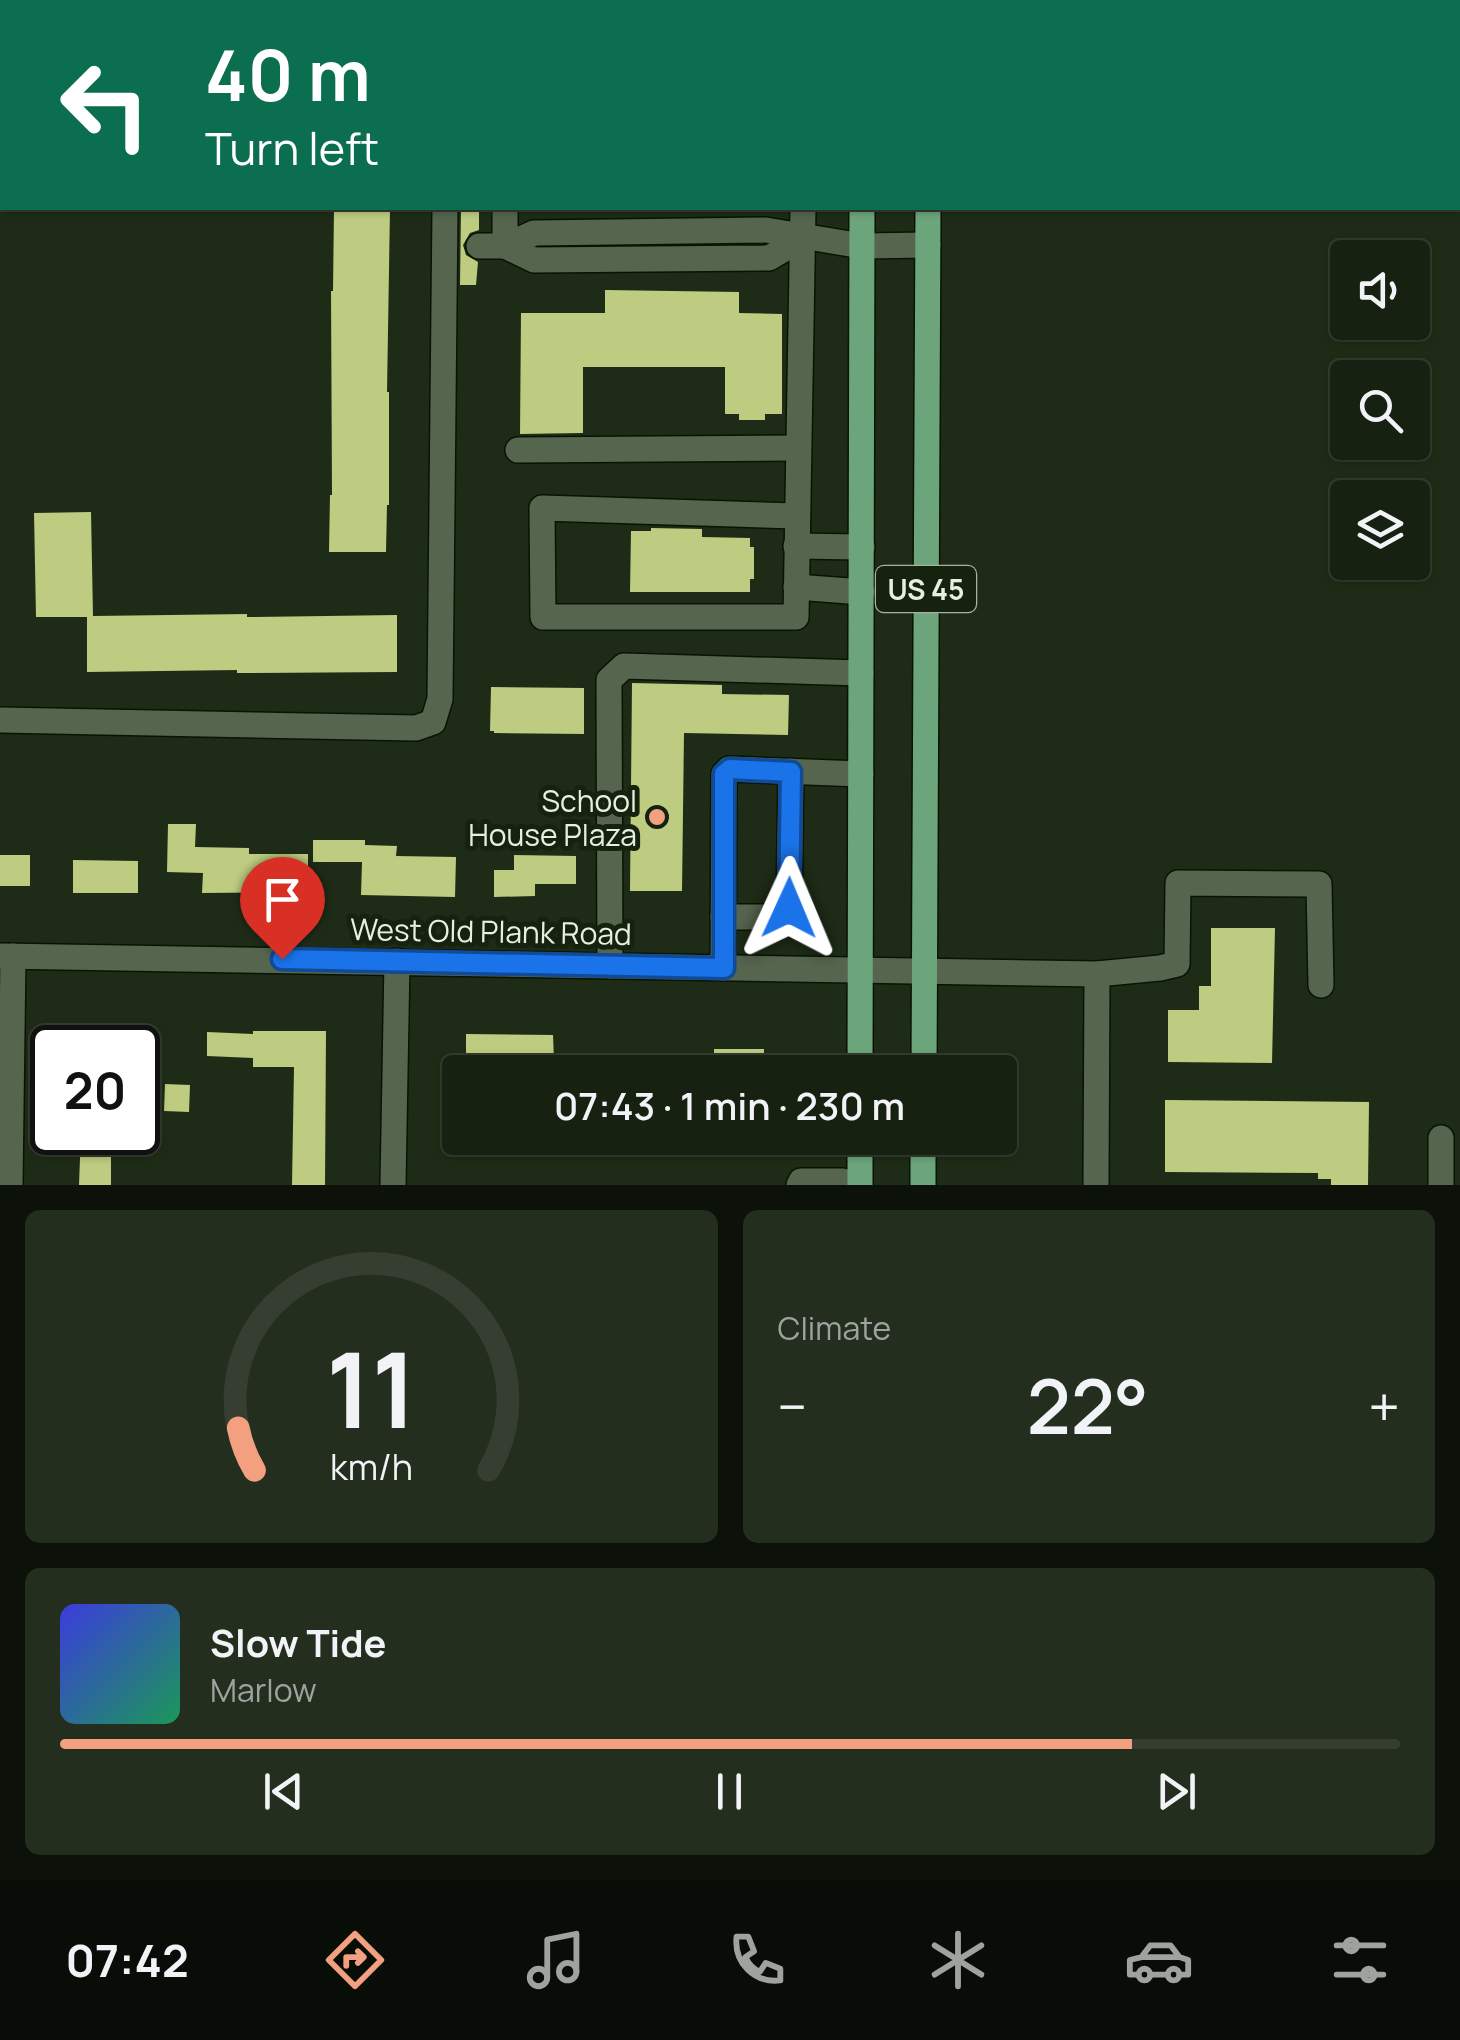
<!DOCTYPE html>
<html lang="en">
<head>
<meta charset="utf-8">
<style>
  body { margin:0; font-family:Manrope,sans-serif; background:#232e1f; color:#f1f3f6; height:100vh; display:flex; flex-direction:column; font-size:38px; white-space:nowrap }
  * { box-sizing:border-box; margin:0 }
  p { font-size:32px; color:#9ea39f }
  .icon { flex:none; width:55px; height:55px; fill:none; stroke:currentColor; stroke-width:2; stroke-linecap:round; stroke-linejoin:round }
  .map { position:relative; height:1185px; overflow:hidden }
  .details { display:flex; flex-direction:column; gap:25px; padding:25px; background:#0c1209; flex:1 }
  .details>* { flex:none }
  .banner { position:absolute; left:0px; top:0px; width:1460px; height:210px; box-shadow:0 2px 8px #0004,0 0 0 2px #353e31; background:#0b6e4f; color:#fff; overflow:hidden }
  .fabs { position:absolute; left:1330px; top:240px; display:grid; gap:20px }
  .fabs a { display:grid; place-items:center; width:100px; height:100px; border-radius:10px; background:#162111; box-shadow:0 2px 8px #0004,0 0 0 2px #353e31; font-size:50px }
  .speed { position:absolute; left:30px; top:1025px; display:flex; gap:20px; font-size:50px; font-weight:700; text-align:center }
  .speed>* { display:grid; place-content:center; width:130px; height:130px; border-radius:50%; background:#162111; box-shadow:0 2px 8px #0004,0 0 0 2px #353e31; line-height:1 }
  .speed .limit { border:5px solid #111; border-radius:15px; background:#fff; color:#111 }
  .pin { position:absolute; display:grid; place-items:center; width:85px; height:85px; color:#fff; margin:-102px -42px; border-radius:50% 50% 50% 0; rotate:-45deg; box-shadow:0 0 10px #0007 }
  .pin .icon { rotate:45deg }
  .me { position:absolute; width:110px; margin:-55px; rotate:1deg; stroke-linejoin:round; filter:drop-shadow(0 0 8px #0008) }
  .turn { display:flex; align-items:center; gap:35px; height:210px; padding:0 40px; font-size:45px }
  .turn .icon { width:130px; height:130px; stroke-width:2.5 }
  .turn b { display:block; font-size:70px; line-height:85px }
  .big { font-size:75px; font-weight:600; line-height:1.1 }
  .details .tile { flex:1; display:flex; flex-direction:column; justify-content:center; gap:15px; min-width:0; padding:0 35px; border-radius:15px; background:#232e1f }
  .details .dial { align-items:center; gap:0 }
  .dial svg { height:260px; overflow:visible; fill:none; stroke:#353e31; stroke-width:7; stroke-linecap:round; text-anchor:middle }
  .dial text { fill:#f1f3f6; stroke:none }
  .song { display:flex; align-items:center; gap:30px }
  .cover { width:120px; height:120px; border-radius:15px; background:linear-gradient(135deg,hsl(240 70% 55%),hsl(150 70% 35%)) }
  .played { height:10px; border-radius:5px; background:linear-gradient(90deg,#f2a07f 80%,#353e31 80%) }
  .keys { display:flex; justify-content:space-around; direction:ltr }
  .heat { display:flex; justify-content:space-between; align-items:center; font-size:55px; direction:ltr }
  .details .tiles { flex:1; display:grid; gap:25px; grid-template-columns:1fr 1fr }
  .tile:last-child { grid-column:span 2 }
  .trip { position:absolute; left:442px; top:1055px; width:575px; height:100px; border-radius:10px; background:#162111; box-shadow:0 2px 8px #0004,0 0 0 2px #353e31; font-weight:600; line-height:100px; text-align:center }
  .menu { display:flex; height:160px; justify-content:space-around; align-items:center; background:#090d07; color:#9ea39f }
  .menu .icon { width:70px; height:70px }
  .menu .current { color:#f2a07f }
  .menu b { font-size:45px; color:#f1f3f6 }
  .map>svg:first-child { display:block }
  .building { fill:#bdcc80 }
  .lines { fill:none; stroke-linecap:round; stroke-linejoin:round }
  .minor-casing { stroke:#081403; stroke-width:28 }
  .major-casing { stroke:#081403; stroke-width:28 }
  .minor { stroke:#55654e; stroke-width:25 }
  .major { stroke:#6ca57b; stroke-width:25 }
  .route-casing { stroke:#114b97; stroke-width:25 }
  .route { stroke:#1a73e8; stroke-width:18 }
  .poi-dot { fill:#f2a07f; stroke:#15220e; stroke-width:4 }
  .labels { text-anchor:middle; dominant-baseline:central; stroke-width:10; stroke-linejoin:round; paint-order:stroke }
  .shield { fill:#15220e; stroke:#a7b2a2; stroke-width:2.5 }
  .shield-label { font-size:28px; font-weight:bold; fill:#e6efe1 }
  .poi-label { font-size:30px; fill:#e6efe1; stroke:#15220e; text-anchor:end }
  .street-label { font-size:30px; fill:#e6efe1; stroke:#15220e }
</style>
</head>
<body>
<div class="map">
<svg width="1460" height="1185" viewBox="0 0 1460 1185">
  <rect width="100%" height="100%" fill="#1e2c17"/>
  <g class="building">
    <polygon points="334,208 390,208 387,392 389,392 389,505 387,505 386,552 329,552 330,495 332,495 331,291 333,291"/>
    <polygon points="461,208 479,208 479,230 470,233 463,245 466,255 478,262 476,285 460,285"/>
    <polygon points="605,290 739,292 739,313 782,314 782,414 765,414 765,420 739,420 739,414 725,414 725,367 583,367 583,433 520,434 521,313 605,313"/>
    <polygon points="91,512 93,616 247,614 247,617 397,615 397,672 237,673 237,670 87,672 87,617 36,617 34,513"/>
    <polygon points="651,528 702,529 702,537 750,538 750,547 754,547 754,579 750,579 750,592 630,592 631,531 651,531"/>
    <polygon points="632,683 722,685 722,694 789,695 788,735 684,733 682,891 630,891"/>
    <polygon points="491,687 584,688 584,734 494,733 494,731 490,731"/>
    <polygon points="168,824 196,824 195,847 249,848 249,854 308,854 308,892 202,893 203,873 167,872"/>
    <polygon points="313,840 365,840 365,845 397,846 396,856 456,857 455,897 361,895 362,862 313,862"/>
    <rect x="0" y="855" width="30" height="31"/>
    <polygon points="514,855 576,856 576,884 535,884 535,896 494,897 494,870 514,870"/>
    <polygon points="73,860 138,861 138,893 73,893"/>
    <polygon points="1211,928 1275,928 1272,1063 1168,1062 1168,1010 1199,1010 1199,986 1211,986"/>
    <polygon points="253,1031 326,1031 325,1185 292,1185 294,1067 253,1067 253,1058 207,1056 207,1032 253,1034"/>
    <polygon points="466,1034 553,1035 554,1060 511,1061 511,1064 466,1064"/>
    <rect x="714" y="1049" width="50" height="20"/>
    <polygon points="165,1084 190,1085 189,1112 164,1111"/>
    <polygon points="1165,1100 1369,1102 1368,1185 1331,1185 1331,1179 1318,1179 1318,1173 1165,1172"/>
    <polygon points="81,1132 111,1132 111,1185 79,1185"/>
  </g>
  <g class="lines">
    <defs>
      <g id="minor">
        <polyline points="43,2 43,0"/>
        <polyline points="448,2 448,0"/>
        <polyline points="505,2 505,0"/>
        <polyline points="803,2 803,0"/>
        <polyline points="479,246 505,246 534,260 769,258 803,238"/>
        <polyline points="505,246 534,233 766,230 862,246 928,245"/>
        <polyline points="505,246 505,208"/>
        <polyline points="518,450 798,448"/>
        <polyline points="796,516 542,508 543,617 796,617 803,208"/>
        <polyline points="796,546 862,547"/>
        <polyline points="796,587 862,592"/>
        <polyline points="0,720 416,728 433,722 440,699 445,208"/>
        <polyline points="723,917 780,917 789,909 791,771"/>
        <polyline points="0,956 1097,974 1160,968 1177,964 1178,883 1319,884 1321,985"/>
        <polyline points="610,966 609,680 624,666 861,673"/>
        <polyline points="723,968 724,774 729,769 861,774"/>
        <polyline points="10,1185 13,956"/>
        <polyline points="393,1185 397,961"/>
        <polyline points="799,1185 801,1181 843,1181 848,1185"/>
        <polyline points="1096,1185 1097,974"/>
        <polyline points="1441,1185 1441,1138"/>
      </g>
      <g id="major">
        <polyline points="862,0 862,2"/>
        <polyline points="929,2 929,0"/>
        <polyline points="860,1072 862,208"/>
        <polyline points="924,1072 928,208"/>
        <polyline points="860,1185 860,1138"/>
        <polyline points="923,1185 923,1138"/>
      </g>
    </defs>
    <use href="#minor" class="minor-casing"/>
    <use href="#major" class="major-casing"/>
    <use href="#minor" class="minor"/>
    <use href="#major" class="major"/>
  </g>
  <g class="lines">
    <defs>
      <polyline id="route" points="282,959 724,968 724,774 730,769 791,772 789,908"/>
    </defs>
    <use href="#route" class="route-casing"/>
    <use href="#route" class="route"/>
  </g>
  <circle class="poi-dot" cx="657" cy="817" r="10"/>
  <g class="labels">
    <rect class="shield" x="876" y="566" width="100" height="46" rx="8"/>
    <g class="shield-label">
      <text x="926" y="589">US 45</text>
    </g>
    <g class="poi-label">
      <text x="637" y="800">School<tspan x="637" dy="34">House Plaza</tspan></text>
    </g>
    <g class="street-label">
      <text transform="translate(491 931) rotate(1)">West Old Plank Road</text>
    </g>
  </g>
</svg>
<div class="fabs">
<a><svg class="icon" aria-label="sound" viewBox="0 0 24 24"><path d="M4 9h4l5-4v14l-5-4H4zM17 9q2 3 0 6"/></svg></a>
<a><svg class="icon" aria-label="search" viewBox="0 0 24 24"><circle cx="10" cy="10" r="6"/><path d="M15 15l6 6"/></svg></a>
<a><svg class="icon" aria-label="layers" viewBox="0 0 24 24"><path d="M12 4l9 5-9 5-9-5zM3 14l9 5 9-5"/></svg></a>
</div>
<div class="speed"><div class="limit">20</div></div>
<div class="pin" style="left:282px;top:959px;background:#d93025"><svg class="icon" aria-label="arrive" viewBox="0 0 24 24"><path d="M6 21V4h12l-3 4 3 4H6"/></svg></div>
<svg class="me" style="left:789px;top:908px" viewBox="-20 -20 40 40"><path d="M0-17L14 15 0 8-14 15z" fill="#1a73e8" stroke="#fff" stroke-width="4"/></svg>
<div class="trip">07:43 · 1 min · 230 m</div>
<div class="banner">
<div class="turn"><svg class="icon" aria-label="left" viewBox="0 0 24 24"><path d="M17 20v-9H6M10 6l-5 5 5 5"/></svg><div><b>40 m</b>Turn left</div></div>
</div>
</div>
<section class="details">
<div class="tiles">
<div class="tile dial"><svg viewBox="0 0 100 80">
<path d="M14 69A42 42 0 1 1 86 69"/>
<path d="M14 69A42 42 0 0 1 9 56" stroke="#f2a07f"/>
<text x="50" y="56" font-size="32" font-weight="700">11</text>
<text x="50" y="72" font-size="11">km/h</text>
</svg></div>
<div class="tile"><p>Climate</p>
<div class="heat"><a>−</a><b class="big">22°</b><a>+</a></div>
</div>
<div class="tile">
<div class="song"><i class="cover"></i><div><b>Slow Tide</b><p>Marlow</p></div></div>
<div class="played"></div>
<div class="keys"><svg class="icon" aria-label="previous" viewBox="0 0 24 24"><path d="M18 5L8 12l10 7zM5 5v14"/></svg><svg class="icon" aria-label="pause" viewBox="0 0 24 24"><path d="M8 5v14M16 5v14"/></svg><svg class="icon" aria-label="next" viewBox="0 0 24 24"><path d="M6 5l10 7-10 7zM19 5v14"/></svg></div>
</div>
</div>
</section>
<nav class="menu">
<b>07:42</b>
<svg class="icon current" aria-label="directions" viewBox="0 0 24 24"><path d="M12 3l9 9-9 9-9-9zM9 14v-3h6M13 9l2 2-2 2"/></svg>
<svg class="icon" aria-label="music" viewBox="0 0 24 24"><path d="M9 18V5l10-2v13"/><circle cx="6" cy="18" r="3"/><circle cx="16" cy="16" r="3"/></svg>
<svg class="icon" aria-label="phone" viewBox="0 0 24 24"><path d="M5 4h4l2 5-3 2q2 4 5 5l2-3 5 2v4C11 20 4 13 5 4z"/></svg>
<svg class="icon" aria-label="climate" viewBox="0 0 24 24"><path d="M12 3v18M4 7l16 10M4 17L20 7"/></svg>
<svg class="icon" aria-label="car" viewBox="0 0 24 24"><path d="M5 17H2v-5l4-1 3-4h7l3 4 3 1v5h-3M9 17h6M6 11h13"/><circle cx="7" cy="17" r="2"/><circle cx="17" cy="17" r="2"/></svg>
<svg class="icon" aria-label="filters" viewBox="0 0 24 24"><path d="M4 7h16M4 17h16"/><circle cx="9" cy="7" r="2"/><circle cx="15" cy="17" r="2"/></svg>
</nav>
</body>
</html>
